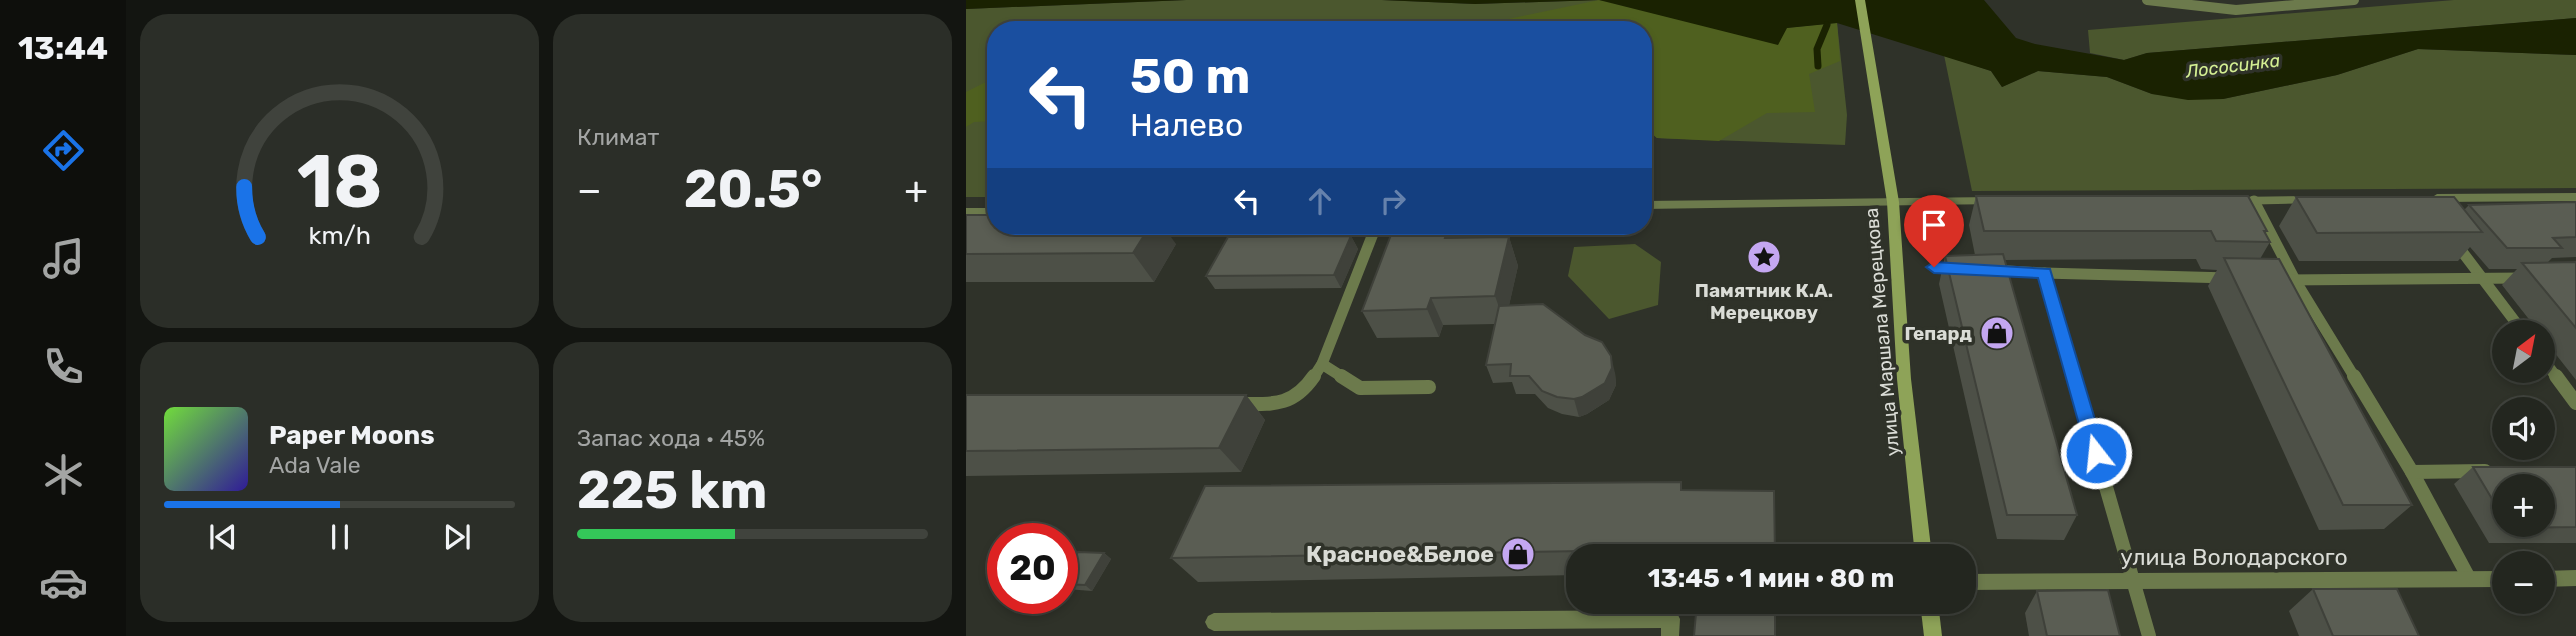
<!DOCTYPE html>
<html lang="ru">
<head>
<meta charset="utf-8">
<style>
  body { margin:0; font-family:Rubik,sans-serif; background:#2b2e28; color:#f1f3f6; height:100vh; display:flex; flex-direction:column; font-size:26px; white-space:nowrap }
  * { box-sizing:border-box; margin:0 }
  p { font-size:23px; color:#a3a5a4 }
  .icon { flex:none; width:38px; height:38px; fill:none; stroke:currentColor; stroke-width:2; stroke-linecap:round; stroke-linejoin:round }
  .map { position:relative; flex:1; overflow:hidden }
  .panel { display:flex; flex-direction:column; gap:14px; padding:14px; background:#131511; width:840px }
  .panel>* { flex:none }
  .guide { position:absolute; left:21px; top:21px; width:665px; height:214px; border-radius:28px; box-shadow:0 4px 10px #0003,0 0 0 2px #40433d; background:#1a4fa0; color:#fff; overflow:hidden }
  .needle { width:46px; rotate:32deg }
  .controls { position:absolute; left:1526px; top:320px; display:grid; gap:14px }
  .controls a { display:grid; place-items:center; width:63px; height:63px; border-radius:50%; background:#23261f; box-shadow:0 4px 10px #0003,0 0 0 2px #40433d; font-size:35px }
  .speed { position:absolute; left:21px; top:523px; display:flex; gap:14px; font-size:35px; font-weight:700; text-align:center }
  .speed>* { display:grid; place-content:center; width:91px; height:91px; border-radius:50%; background:#23261f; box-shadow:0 4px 10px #0003,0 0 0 2px #40433d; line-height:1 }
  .speed .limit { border:10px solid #d22; background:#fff; color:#111 }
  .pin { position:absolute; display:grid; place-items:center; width:60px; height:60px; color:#fff; margin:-72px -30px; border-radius:50% 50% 50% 0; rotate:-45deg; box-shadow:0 0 7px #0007 }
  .pin .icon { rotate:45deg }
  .me { position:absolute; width:77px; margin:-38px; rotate:344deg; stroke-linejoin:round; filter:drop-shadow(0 0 5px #0008) }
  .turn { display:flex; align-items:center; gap:24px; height:147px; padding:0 28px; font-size:32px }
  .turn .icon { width:91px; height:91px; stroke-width:2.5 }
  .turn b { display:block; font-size:49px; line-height:60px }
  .lanes { display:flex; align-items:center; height:66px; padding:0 28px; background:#0003; justify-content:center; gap:35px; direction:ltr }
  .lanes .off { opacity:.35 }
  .big { font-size:52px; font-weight:700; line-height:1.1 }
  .panel .widget { flex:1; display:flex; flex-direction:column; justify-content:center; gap:10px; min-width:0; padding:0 24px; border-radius:28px; background:#2b2e28 }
  .panel .dial { align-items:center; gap:0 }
  .dial svg { height:182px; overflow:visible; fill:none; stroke:#40433d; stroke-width:7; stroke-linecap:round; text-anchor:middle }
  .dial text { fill:#f1f3f6; stroke:none }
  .song { display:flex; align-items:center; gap:21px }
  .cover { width:84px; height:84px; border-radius:10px; background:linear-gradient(135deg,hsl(100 70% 55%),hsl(250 70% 35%)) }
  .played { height:7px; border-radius:4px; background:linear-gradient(90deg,#1a73e8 50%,#40433d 50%) }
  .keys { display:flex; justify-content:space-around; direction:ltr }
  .heat { display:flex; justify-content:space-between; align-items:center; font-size:38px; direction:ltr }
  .charge { height:10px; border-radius:5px; background:linear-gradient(90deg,#34c759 45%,#40433d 0) }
  .panel .tiles { flex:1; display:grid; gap:14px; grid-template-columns:repeat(2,1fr) }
  .trip { position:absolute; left:600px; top:544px; width:410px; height:70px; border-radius:28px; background:#23261f; box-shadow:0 4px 10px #0003,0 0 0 2px #40433d; font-weight:700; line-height:70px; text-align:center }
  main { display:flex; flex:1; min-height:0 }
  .tabs { display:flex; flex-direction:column; width:126px; justify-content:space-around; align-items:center; background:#0e0f0c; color:#a3a5a4 }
  .tabs .icon { width:49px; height:49px }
  .tabs .selected { color:#1a73e8 }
  .tabs b { font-size:32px; color:#f1f3f6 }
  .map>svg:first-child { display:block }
  .green { fill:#4b572e }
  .forest { fill:#4f601f }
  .water { fill:#1a2201 }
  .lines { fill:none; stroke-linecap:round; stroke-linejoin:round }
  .stream { stroke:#1a2201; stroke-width:7 }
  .service-far2 { stroke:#6c7a4c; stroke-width:10 }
  .service-far1 { stroke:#6c7a4c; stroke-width:11 }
  .service { stroke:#6c7a4c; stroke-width:14 }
  .minor { fill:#6c7a4c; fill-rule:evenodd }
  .secondary { fill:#8ea358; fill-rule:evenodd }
  .wall { fill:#4d5047; fill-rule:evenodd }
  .shaded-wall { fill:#3f413a }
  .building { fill:#5a5d53; stroke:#3f413a; stroke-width:2 }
  .route { fill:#1a73e8; stroke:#114b97; stroke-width:2 }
  .labels { text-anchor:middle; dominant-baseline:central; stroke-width:7; stroke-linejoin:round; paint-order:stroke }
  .far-water-label { font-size:18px; font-style:italic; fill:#d4ef93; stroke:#2f3229 }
  .poi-label { font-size:19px; font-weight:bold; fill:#dadcd6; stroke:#2f3229 }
  .street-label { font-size:19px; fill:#dadcd6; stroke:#2f3229 }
  .near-poi-label { font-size:23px; font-weight:bold; fill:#dadcd6; stroke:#2f3229; text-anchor:end }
  .near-street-label { font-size:23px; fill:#dadcd6; stroke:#2f3229 }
</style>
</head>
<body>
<main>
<nav class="tabs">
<b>13:44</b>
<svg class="icon selected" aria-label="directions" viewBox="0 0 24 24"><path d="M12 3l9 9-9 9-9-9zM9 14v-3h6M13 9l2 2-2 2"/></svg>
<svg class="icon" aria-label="music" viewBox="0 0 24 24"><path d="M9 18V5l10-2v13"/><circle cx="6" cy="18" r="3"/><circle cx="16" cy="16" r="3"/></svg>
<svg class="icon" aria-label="phone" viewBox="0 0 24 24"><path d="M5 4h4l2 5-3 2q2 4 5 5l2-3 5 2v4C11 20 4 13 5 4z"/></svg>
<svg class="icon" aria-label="climate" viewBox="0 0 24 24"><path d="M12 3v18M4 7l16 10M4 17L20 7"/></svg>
<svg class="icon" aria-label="car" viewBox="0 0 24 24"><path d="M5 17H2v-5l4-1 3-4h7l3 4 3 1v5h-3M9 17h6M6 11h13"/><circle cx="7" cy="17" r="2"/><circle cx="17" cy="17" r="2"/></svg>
</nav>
<section class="panel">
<div class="tiles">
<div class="widget dial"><svg viewBox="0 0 100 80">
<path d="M14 69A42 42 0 1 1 86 69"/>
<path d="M14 69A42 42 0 0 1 8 47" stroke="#1a73e8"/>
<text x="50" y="56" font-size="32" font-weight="700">18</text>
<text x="50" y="72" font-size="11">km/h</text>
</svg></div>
<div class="widget"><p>Климат</p>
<div class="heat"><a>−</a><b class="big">20.5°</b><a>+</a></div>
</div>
<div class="widget">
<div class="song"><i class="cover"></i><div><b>Paper Moons</b><p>Ada Vale</p></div></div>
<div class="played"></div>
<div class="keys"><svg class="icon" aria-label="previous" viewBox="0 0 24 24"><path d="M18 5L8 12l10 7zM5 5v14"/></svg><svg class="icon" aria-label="pause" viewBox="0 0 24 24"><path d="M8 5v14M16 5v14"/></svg><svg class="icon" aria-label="next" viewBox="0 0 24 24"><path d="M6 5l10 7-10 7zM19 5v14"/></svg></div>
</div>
<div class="widget"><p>Запас хода · 45%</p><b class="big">225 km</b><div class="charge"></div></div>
</div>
</section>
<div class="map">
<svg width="1610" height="636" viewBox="0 0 1610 636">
  <rect width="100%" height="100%" fill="#2f3229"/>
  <g class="green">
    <polygon points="220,0 416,0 509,4 633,0 820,28 871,23 881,115 879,145 691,138 677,126 677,30 30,30 30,197 0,197 0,9"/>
    <polygon points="1488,0 1610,0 1610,18 1181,53 1158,60 1124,53 1122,30"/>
    <polygon points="1452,49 1610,55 1610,188 1006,191 978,55 1025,71 1036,87 1072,71 1141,77 1186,94 1257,99 1371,75"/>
    <polygon points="669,244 695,262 692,305 643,319 602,276 608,247"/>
  </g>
  <g class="forest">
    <polygon points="633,0 812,44 820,28 871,23 874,61 843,74 849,112 801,113 753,141 691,138 677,126 677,30 462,30 494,29"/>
    <polygon points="30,77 30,121 8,122 0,127 0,92"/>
  </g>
  <g class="water">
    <polygon points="0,0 220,0 0,9"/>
    <polygon points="416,0 1018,0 1050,38 1069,44 1158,60 1181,53 1610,18 1610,55 1452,49 1371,75 1257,99 1222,100 1186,94 1141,77 1072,71 1036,87 1025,71 871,23 821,28 812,45 633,0 509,4"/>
  </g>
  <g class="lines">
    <polyline class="stream" points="852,66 851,49 861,25"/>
    <polyline class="service-far2" points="1181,0 1270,10 1388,0"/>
    <g class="service-far1">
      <polyline points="1288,201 1329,280 1389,378"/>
      <polyline points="1488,241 1557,332"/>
      <polyline points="968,267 994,269"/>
      <polyline points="1026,270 1078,273 1108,378"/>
      <polyline points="1078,273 1263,278"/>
      <polyline points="1309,280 1557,278"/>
      <polyline points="1577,359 1591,378"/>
      <polyline points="356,364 378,378"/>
      <polyline points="347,378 356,364 410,226"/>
    </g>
    <g class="service">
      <polyline points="375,376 394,388 463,387"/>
      <polyline points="1108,376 1183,636"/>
      <polyline points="1388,376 1446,472 1504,580"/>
      <polyline points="1590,376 1610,403"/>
      <path d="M270,404C305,404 326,408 348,376"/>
      <polyline points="1446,472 1519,471"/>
    </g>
    <g class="minor">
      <polygon points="1610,193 1610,201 1471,202 1465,198 1471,194"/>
      <polygon points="1346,196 1352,200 1350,203 1268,205 1262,201 1268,197"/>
      <polygon points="1028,197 1032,198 1034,201 1032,204 677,209 677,201"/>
      <rect x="0" y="208" width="30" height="8"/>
      <polygon points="1610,570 1610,586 1577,587 1577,571"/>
      <polygon points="1538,571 1538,587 998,590 998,574"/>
      <polygon points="705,610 711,613 714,619 713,636 695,636 695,628 248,631 242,628 239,622 242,616 248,613"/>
    </g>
    <g class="secondary">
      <polygon points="889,0 899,0 933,202 945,379 966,556 949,556 931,379 921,202"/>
      <polygon points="954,602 972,602 976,636 958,636"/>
    </g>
  </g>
  <g class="wall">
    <polygon points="1010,196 1301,231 1299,234 1304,242 1294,259 1446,505 1418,529 1353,530 1242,286 1251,270 1235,269 1230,259 1038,260 1111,515 1098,540 1031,539 973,284 979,256 1009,255 1003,225"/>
    <polygon points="1330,197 1498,210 1503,205 1610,202 1610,257 1586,258 1582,262 1610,262 1610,380 1577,338 1577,332 1573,332 1536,285 1551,269 1523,269 1504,247 1492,261 1333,261 1313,226"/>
    <polygon points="0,215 210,244 188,282 0,282"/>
    <polygon points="385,236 392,249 375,288 249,289 240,276"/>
    <polygon points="543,237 552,266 543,305 649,373 650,385 643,400 621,414 613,417 596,414 582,408 569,394 550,394 546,382 527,383 520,365 529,324 477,325 473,337 411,338 396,311 488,238"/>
    <polygon points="0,395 280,395 299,420 275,472 0,476"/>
    <path d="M1507,467H1610V543H1523L1488,484ZM1538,486L1577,525H1538Z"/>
    <polygon points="715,482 716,490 809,556 612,556 612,575 232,582 205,558"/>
    <polygon points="138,553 145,559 126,591 100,589 96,586 96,577"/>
    <polygon points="1347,589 1453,636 1333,636 1323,611"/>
    <polygon points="1071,591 1154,636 1063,636 1059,613"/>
  </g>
  <g class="shaded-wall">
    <polygon points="184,226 197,226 210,244 188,282 167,253"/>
    <polygon points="483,226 494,255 479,238"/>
    <polygon points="385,236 392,249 375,288 368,275"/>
    <polygon points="543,237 552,266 539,324 529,296"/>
    <polygon points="465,298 477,325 473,337 461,309"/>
    <polygon points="645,356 649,373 650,385 643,400 621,414 613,417 608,399"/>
    <polygon points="280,395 299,420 275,472 253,448"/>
    <polygon points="138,553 145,559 126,591 119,585"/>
  </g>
  <g class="building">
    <polygon points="1010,196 1282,196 1301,231 1298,231 1304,242 1250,241 1245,231 1018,231"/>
    <polygon points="1330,197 1488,197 1516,232 1351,233"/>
    <polygon points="1610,202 1610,237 1587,238 1596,248 1541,248 1503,205"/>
    <polygon points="0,215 30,215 30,226 184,226 167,253 0,254"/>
    <polygon points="483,226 479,238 543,237 529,296 465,298 461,309 396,311 428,227"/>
    <polygon points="385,236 368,275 240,276 262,237"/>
    <polygon points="1037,254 1111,515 1041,515 979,256"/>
    <polygon points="1258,258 1313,259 1446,505 1377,505"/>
    <polygon points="1610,262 1610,328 1556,263"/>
    <polygon points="577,304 619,335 636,342 645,356 646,368 639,383 616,397 608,399 591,397 576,391 563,376 544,376 545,364 520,365 533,306"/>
    <polygon points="0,395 280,395 253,448 0,451"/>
    <polygon points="1507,467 1610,467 1610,527 1543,528 1542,525 1577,525 1577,486 1538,486 1538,519"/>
    <polygon points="715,482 715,490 808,491 809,556 735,556 735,549 205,558 239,486"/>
    <polygon points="112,552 138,553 119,585 96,584 96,577"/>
    <polygon points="1347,589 1431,589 1453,636 1367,636"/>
    <polygon points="1142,590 1154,636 1081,636 1071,591"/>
    <polygon points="731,602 809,602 809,636 728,636"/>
  </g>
  <polygon class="route" points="968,262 1084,269 1139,453 1137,459 1130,461 1124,459 1121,453 1072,278 968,273 960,267"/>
  <defs>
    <symbol id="sight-disc" viewBox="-11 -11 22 22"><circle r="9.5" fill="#c4a7f1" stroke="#2f3229"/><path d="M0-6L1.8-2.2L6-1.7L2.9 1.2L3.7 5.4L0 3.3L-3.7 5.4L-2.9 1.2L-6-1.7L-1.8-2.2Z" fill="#111"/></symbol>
    <symbol id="shop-disc" viewBox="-11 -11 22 22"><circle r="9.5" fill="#c4a7f1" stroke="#2f3229"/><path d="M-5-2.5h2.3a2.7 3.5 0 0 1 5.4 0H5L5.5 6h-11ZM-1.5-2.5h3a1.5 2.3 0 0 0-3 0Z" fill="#111"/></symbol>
  </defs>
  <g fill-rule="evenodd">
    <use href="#sight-disc" x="779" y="238" width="38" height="38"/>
    <use href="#shop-disc" x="1012" y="314" width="38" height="38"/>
    <use href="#shop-disc" x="533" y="535" width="38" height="38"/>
  </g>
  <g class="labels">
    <g class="far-water-label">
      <text transform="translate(1267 66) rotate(-7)">Лососинка</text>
    </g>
    <g class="poi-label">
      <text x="798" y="290">Памятник К.А.<tspan x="798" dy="22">Мерецкову</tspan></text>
      <text x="1006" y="333" text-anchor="end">Гепард</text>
    </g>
    <g class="street-label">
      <text transform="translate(916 332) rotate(-95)">улица Маршала Мерецкова</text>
    </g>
    <g class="near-poi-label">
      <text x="528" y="554">Красное&amp;Белое</text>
    </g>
    <g class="near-street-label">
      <text x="1268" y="557">улица Володарского</text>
    </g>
  </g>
</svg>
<div class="controls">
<a><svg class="needle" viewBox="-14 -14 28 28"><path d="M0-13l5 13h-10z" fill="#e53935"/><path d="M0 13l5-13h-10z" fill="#a3a5a4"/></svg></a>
<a><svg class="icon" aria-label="sound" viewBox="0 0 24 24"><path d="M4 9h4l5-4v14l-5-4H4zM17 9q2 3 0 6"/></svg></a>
<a>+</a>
<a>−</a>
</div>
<div class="speed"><div class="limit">20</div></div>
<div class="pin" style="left:968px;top:267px;background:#d93025"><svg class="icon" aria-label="arrive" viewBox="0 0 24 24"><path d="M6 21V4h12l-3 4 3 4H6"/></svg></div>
<svg class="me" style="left:1130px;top:453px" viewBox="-20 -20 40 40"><circle r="17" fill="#1a73e8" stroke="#fff" stroke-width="3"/><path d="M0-11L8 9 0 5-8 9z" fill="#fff"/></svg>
<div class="trip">13:45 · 1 мин · 80 m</div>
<div class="guide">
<div class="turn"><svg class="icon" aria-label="left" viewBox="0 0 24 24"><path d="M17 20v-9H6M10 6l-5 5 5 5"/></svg><div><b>50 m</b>Налево</div></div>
<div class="lanes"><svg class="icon" aria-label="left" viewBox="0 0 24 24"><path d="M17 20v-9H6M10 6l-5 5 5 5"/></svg><svg class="icon off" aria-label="ahead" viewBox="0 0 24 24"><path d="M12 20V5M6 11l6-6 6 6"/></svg><svg class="icon off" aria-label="right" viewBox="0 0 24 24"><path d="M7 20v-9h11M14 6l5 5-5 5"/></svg></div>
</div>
</div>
</main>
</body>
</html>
